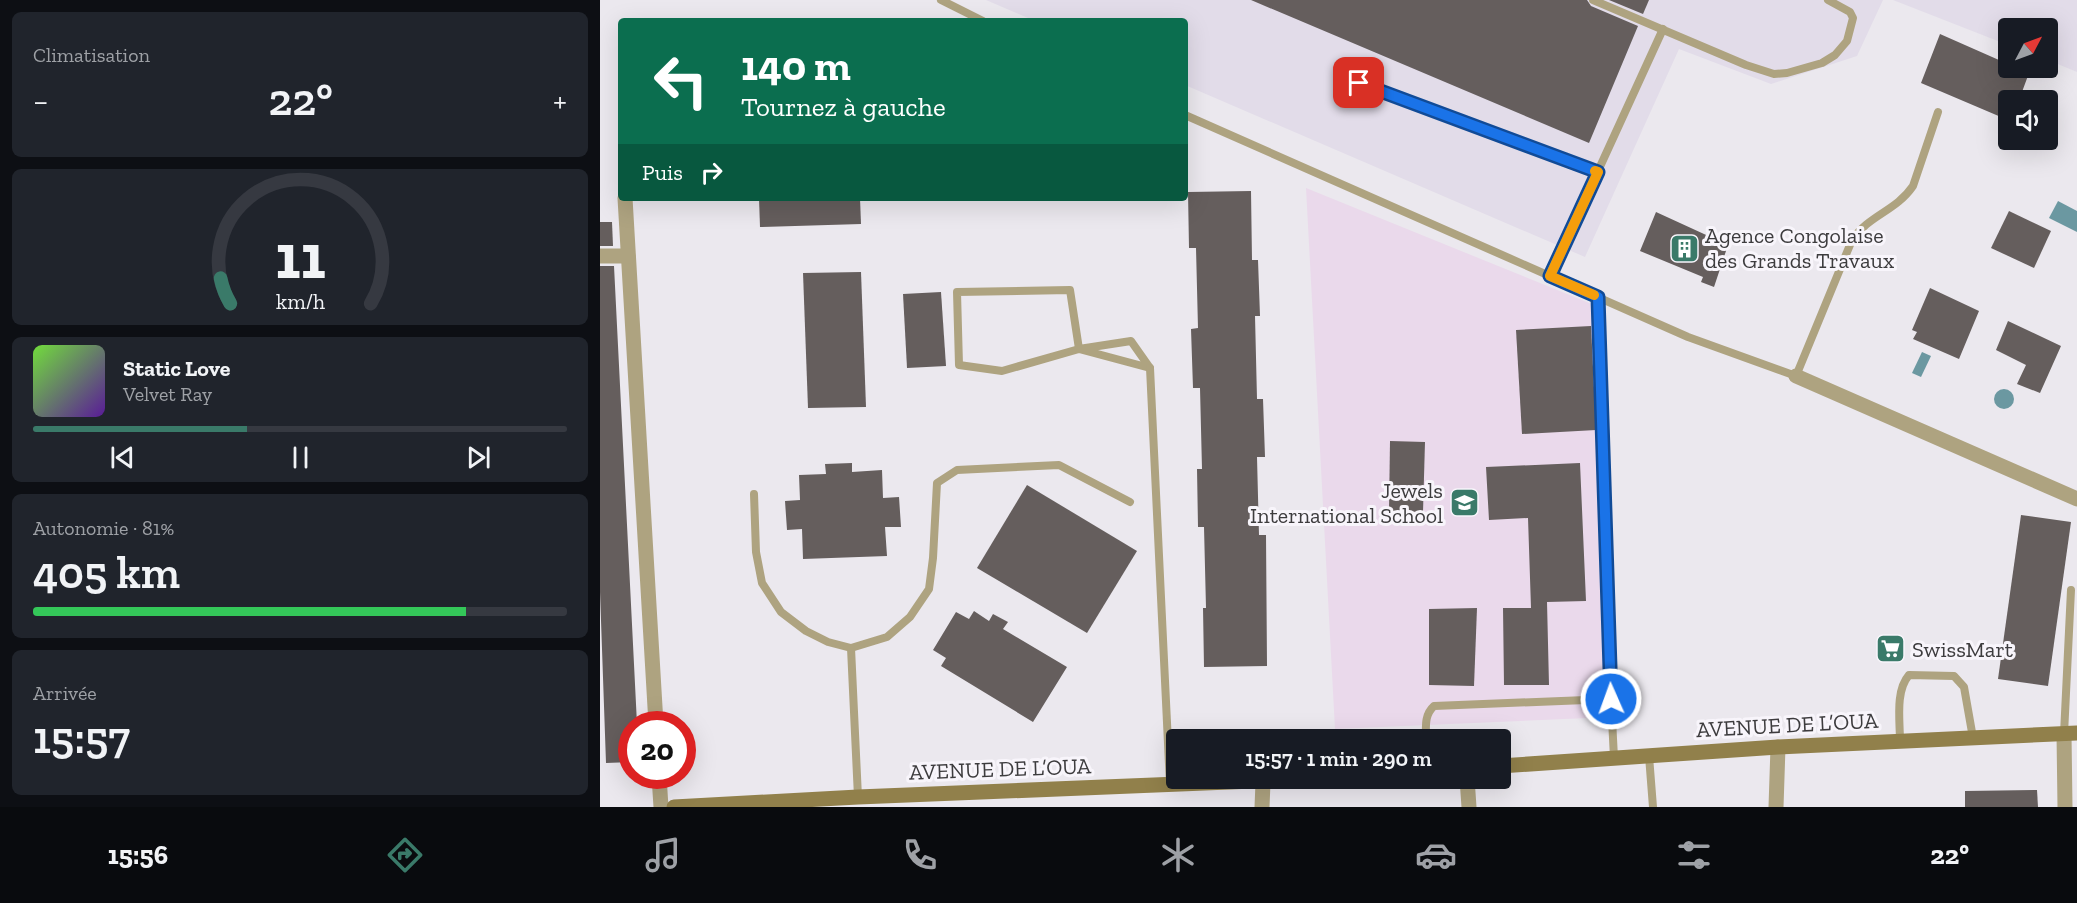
<!DOCTYPE html>
<html lang="fr">
<head>
<meta charset="utf-8">
<style>
  body { margin:0; font-family:"Zilla Slab",serif; background:#20242c; color:#f1f3f6; height:100vh; display:flex; flex-direction:column; font-size:22px; white-space:nowrap }
  * { box-sizing:border-box; margin:0 }
  p { font-size:20px; color:#9ea1a6 }
  .icon { flex:none; width:33px; height:33px; fill:none; stroke:currentColor; stroke-width:2; stroke-linecap:round; stroke-linejoin:round }
  .map { position:relative; flex:1; overflow:hidden }
  .panel { display:flex; flex-direction:column; gap:12px; padding:12px; background:#0d0f14; width:600px }
  .panel>* { flex:none }
  .hud { position:absolute; left:18px; top:18px; width:570px; height:183px; border-radius:6px; box-shadow:0 6px 24px #0002; background:#0b6e4f; color:#fff; overflow:hidden }
  .needle { width:39px; rotate:49deg }
  .controls { position:absolute; left:1398px; top:18px; display:grid; gap:12px }
  .controls a { display:grid; place-items:center; width:60px; height:60px; border-radius:6px; background:#171b24; box-shadow:0 6px 24px #0002; font-size:30px }
  .speed { position:absolute; left:18px; top:711px; display:flex; gap:12px; font-size:30px; font-weight:700; text-align:center }
  .speed>* { display:grid; place-content:center; width:78px; height:78px; border-radius:50%; background:#171b24; box-shadow:0 6px 24px #0002; line-height:1 }
  .speed .limit { border:9px solid #d22; background:#fff; color:#111 }
  .pin { position:absolute; display:grid; place-items:center; width:51px; height:51px; color:#fff; margin:-26px; border-radius:12px; box-shadow:0 3px 9px #0006 }
  .me { position:absolute; width:66px; margin:-33px; rotate:358deg; stroke-linejoin:round; filter:drop-shadow(0 0 4px #0008) }
  .turn { display:flex; align-items:center; gap:21px; height:126px; padding:0 24px; font-size:27px }
  .turn .icon { width:78px; height:78px; stroke-width:2.5 }
  .turn b { display:block; font-size:42px; line-height:51px }
  .then { display:flex; align-items:center; height:57px; padding:0 24px; background:#0003; gap:12px; font-size:22px }
  .big { font-size:45px; font-weight:600; line-height:1.1 }
  .panel .card { flex:1; display:flex; flex-direction:column; justify-content:center; gap:9px; min-width:0; padding:0 21px; border-radius:9px; background:#20242c }
  .panel .dial { align-items:center; gap:0 }
  .dial svg { height:156px; overflow:visible; fill:none; stroke:#363941; stroke-width:7; stroke-linecap:round; text-anchor:middle }
  .dial text { fill:#f1f3f6; stroke:none }
  .song { display:flex; align-items:center; gap:18px }
  .cover { width:72px; height:72px; border-radius:9px; background:linear-gradient(135deg,hsl(100 70% 55%),hsl(270 70% 35%)) }
  .played { height:6px; border-radius:3px; background:linear-gradient(90deg,#3a7a69 40%,#363941 40%) }
  .keys { display:flex; justify-content:space-around; direction:ltr }
  .heat { display:flex; justify-content:space-between; align-items:center; font-size:33px; direction:ltr }
  .charge { height:9px; border-radius:4px; background:linear-gradient(90deg,#34c759 81%,#363941 0) }
  .trip { position:absolute; left:566px; top:729px; width:345px; height:60px; border-radius:6px; background:#171b24; box-shadow:0 6px 24px #0002; font-weight:600; line-height:60px; text-align:center }
  .tabs { display:flex; height:96px; justify-content:space-around; align-items:center; background:#090b0e; color:#9ea1a6 }
  .tabs .icon { width:42px; height:42px }
  .tabs .active { color:#3a7a69 }
  .tabs b { font-size:27px; color:#f1f3f6 }
  main { display:flex; flex:1; min-height:0 }
  .map>svg:first-child { display:block }
  .built { fill:#e2dce9 }
  .education { fill:#ead9eb }
  .water { fill:#6b98a1 }
  .building { fill:#655e5d }
  .lines { fill:none; stroke-linecap:round; stroke-linejoin:round }
  .service { stroke:#aea380; stroke-width:8 }
  .minor { stroke:#aea380; stroke-width:15 }
  .secondary { stroke:#91804b; stroke-width:15 }
  .route-casing { stroke:#114b97; stroke-width:15 }
  .route { stroke:#1a73e8; stroke-width:10 }
  .slow { stroke:#f59e0b; stroke-width:10 }
  .labels { text-anchor:middle; dominant-baseline:central; stroke-width:6; stroke-linejoin:round; paint-order:stroke }
  .poi-label { font-size:22px; fill:#3d3c3e; stroke:#f8f5fb; text-anchor:start }
  .street-label { font-size:22px; fill:#3d3c3e; stroke:#f8f5fb }
</style>
</head>
<body>
<main>
<section class="panel">
<div class="card"><p>Climatisation</p>
<div class="heat"><a>−</a><b class="big">22°</b><a>+</a></div>
</div>
<div class="card dial"><svg viewBox="0 0 100 80">
<path d="M14 69A42 42 0 1 1 86 69"/>
<path d="M14 69A42 42 0 0 1 9 56" stroke="#3a7a69"/>
<text x="50" y="56" font-size="32" font-weight="700">11</text>
<text x="50" y="72" font-size="11">km/h</text>
</svg></div>
<div class="card">
<div class="song"><i class="cover"></i><div><b>Static Love</b><p>Velvet Ray</p></div></div>
<div class="played"></div>
<div class="keys"><svg class="icon" aria-label="previous" viewBox="0 0 24 24"><path d="M18 5L8 12l10 7zM5 5v14"/></svg><svg class="icon" aria-label="pause" viewBox="0 0 24 24"><path d="M8 5v14M16 5v14"/></svg><svg class="icon" aria-label="next" viewBox="0 0 24 24"><path d="M6 5l10 7-10 7zM19 5v14"/></svg></div>
</div>
<div class="card"><p>Autonomie · 81%</p><b class="big">405 km</b><div class="charge"></div></div>
<div class="card"><p>Arrivée</p><b class="big">15:57</b></div>
</section>
<div class="map">
<svg width="1477" height="807" viewBox="0 0 1477 807">
  <rect width="100%" height="100%" fill="#ebe8ee"/>
  <g class="built">
    <polygon points="386,0 1283,0 1257,56 1171,84 1079,49 985,257 585,85 585,21 435,21"/>
    <polygon points="1293,0 1477,0 1477,72 1448,60 1448,28 1408,28 1408,45"/>
  </g>
  <polygon class="education" points="706,188 999,307 1011,717 735,729"/>
  <g class="water">
    <polygon points="1458,201 1477,211 1477,232 1449,218"/>
    <polygon points="1322,352 1331,356 1321,377 1312,373"/>
    <circle cx="1404" cy="399" r="10"/>
  </g>
  <g class="building">
    <polygon points="651,0 987,0 991,6 1038,26 989,143"/>
    <polygon points="1009,0 1049,0 1043,14"/>
    <polygon points="1340,34 1408,64 1408,68 1416,68 1429,73 1419,100 1408,100 1408,120 1321,83"/>
    <polygon points="651,191 652,260 658,260 660,316 655,316 657,399 663,399 665,457 657,457 659,535 666,535 667,666 604,667 603,608 606,608 604,527 598,527 597,469 602,469 600,388 593,388 591,329 598,328 596,248 589,248 588,192"/>
    <polygon points="159,198 260,198 261,224 160,227"/>
    <polygon points="1409,211 1451,231 1434,268 1391,248"/>
    <polygon points="1056,212 1128,245 1114,287 1101,282 1103,277 1040,251"/>
    <polygon points="0,222 12,222 13,246 0,246"/>
    <polygon points="0,266 14,266 37,724 32,724 32,762 6,763 0,592"/>
    <polygon points="261,272 266,407 208,408 203,273"/>
    <polygon points="1330,288 1379,311 1359,359 1313,339 1317,332 1312,330"/>
    <polygon points="341,292 346,366 307,368 303,294"/>
    <polygon points="1408,321 1461,346 1440,393 1417,384 1426,365 1396,350"/>
    <polygon points="991,326 996,430 922,434 916,330"/>
    <polygon points="790,441 825,442 823,512 789,511"/>
    <polygon points="252,463 252,472 282,470 283,498 299,497 301,527 285,527 287,556 203,559 202,529 187,530 185,501 200,500 199,475 226,474 225,464"/>
    <polygon points="980,463 986,601 947,602 949,685 904,685 903,608 931,608 928,518 889,520 886,467"/>
    <polygon points="427,485 537,551 487,633 377,568"/>
    <polygon points="1421,515 1471,522 1448,686 1398,679"/>
    <polygon points="877,608 874,686 829,685 829,609"/>
    <polygon points="374,611 389,621 393,614 408,622 403,629 467,667 433,722 341,666 346,658 333,650 356,612 369,619"/>
    <polygon points="1437,790 1438,807 1365,807 1365,791"/>
  </g>
  <g class="lines">
    <g class="service">
      <polyline points="341,0 383,21"/>
      <polyline points="993,0 1146,65 1174,74 1187,73 1222,63 1235,55 1247,41 1253,18 1250,12 1228,0"/>
      <polyline points="738,75 998,172"/>
      <path d="M585,115L1088,337L1196,376L1252,240C1269,215 1296,211 1313,186L1338,112"/>
      <polyline points="950,276 1063,29"/>
      <polyline points="998,298 1011,699"/>
      <polyline points="479,349 550,368 531,341 479,349 402,371 359,365 357,292 470,290 479,349"/>
      <polyline points="550,368 570,785"/>
      <polyline points="154,494 156,552 162,583 181,612 206,631 228,642 251,648 287,637 310,617 329,589 333,558 337,483 357,470 459,465 530,502"/>
      <polyline points="251,648 258,797"/>
      <polyline points="1464,734 1471,590"/>
      <path d="M826,740C826,727 824,715 834,706L1011,699L1014,758"/>
      <path d="M1300,742C1300,721 1295,691 1309,675L1354,676L1364,687L1373,738"/>
      <polyline points="1049,756 1053,807"/>
    </g>
    <g class="minor">
      <polyline points="25,198 56,724"/>
      <polyline points="0,256 28,256"/>
      <polyline points="1196,376 1477,499"/>
      <polyline points="1464,734 1465,807"/>
      <polyline points="59,776 61,807"/>
      <polyline points="867,778 869,807"/>
      <polyline points="662,807 663,783"/>
      <polyline points="1176,807 1178,747"/>
    </g>
    <g class="secondary">
      <polyline points="900,766 1178,747 1477,733"/>
      <polyline points="74,807 258,797 729,778"/>
    </g>
  </g>
  <g class="lines">
    <defs>
      <polyline id="route" points="759,83 998,172 950,276 998,297 1011,699"/>
    </defs>
    <use href="#route" class="route-casing"/>
    <use href="#route" class="route"/>
    <polyline class="slow" points="994,295 950,276 998,172 995,171"/>
  </g>
  <defs>
    <symbol id="building-square" viewBox="-11 -11 22 22"><rect x="-9" y="-9" width="18" height="18" rx="4" fill="#3a7a69" stroke="#f8f5fb"/><path d="M-4-6H4V6H1V3H-1V6H-4ZM-2.5-4.3h1.7v1.8h-1.7ZM.8-4.3h1.7v1.8H.8ZM-2.5-1h1.7V.8h-1.7ZM.8-1h1.7V.8H.8Z" fill="#fff"/></symbol>
    <symbol id="school-square" viewBox="-11 -11 22 22"><rect x="-9" y="-9" width="18" height="18" rx="4" fill="#3a7a69" stroke="#f8f5fb"/><path d="M0-5L7-2L0 1L-7-2ZM-4 1L0 2.5L4 1V4Q0 6-4 4Z" fill="#fff"/></symbol>
    <symbol id="supermarket-square" viewBox="-11 -11 22 22"><rect x="-9" y="-9" width="18" height="18" rx="4" fill="#3a7a69" stroke="#f8f5fb"/><path d="M-6-5.5h2.5l.6 2H6L4.5 2H-2.5L-4.4-4H-6ZM-1.5 3.2a1.3 1.3 0 1 0 .1 0ZM3 3.2a1.3 1.3 0 1 0 .1 0Z" fill="#fff"/></symbol>
  </defs>
  <g fill-rule="evenodd">
    <use href="#building-square" x="1068" y="232" width="33" height="33"/>
    <use href="#school-square" x="848" y="486" width="33" height="33"/>
    <use href="#supermarket-square" x="1274" y="632" width="33" height="33"/>
  </g>
  <g class="labels">
    <g class="poi-label">
      <text x="1105" y="235">Agence Congolaise<tspan x="1105" dy="25">des Grands Travaux</tspan></text>
      <text x="843" y="490" text-anchor="end">Jewels<tspan x="843" dy="25">International School</tspan></text>
      <text x="1312" y="649">SwissMart</text>
    </g>
    <g class="street-label">
      <text transform="translate(1187 725) rotate(-3)">AVENUE DE L’OUA</text>
      <text transform="translate(400 769) rotate(-2)">AVENUE DE L’OUA</text>
    </g>
  </g>
</svg>
<div class="controls">
<a><svg class="needle" viewBox="-14 -14 28 28"><path d="M0-13l5 13h-10z" fill="#e53935"/><path d="M0 13l5-13h-10z" fill="#9ea1a6"/></svg></a>
<a><svg class="icon" aria-label="sound" viewBox="0 0 24 24"><path d="M4 9h4l5-4v14l-5-4H4zM17 9q2 3 0 6"/></svg></a>
</div>
<div class="speed"><div class="limit">20</div></div>
<div class="pin" style="left:759px;top:83px;background:#d93025"><svg class="icon" aria-label="arrive" viewBox="0 0 24 24"><path d="M6 21V4h12l-3 4 3 4H6"/></svg></div>
<svg class="me" style="left:1011px;top:699px" viewBox="-20 -20 40 40"><circle r="17" fill="#1a73e8" stroke="#fff" stroke-width="3"/><path d="M0-11L8 9 0 5-8 9z" fill="#fff"/></svg>
<div class="trip">15:57 · 1 min · 290 m</div>
<div class="hud">
<div class="turn"><svg class="icon" aria-label="left" viewBox="0 0 24 24"><path d="M17 20v-9H6M10 6l-5 5 5 5"/></svg><div><b>140 m</b>Tournez à gauche</div></div>
<div class="then">Puis<svg class="icon" aria-label="right" viewBox="0 0 24 24"><path d="M7 20v-9h11M14 6l5 5-5 5"/></svg></div>
</div>
</div>
</main>
<nav class="tabs">
<b>15:56</b>
<svg class="icon active" aria-label="directions" viewBox="0 0 24 24"><path d="M12 3l9 9-9 9-9-9zM9 14v-3h6M13 9l2 2-2 2"/></svg>
<svg class="icon" aria-label="music" viewBox="0 0 24 24"><path d="M9 18V5l10-2v13"/><circle cx="6" cy="18" r="3"/><circle cx="16" cy="16" r="3"/></svg>
<svg class="icon" aria-label="phone" viewBox="0 0 24 24"><path d="M5 4h4l2 5-3 2q2 4 5 5l2-3 5 2v4C11 20 4 13 5 4z"/></svg>
<svg class="icon" aria-label="climate" viewBox="0 0 24 24"><path d="M12 3v18M4 7l16 10M4 17L20 7"/></svg>
<svg class="icon" aria-label="car" viewBox="0 0 24 24"><path d="M5 17H2v-5l4-1 3-4h7l3 4 3 1v5h-3M9 17h6M6 11h13"/><circle cx="7" cy="17" r="2"/><circle cx="17" cy="17" r="2"/></svg>
<svg class="icon" aria-label="filters" viewBox="0 0 24 24"><path d="M4 7h16M4 17h16"/><circle cx="9" cy="7" r="2"/><circle cx="15" cy="17" r="2"/></svg>
<b>22°</b>
</nav>
</body>
</html>
